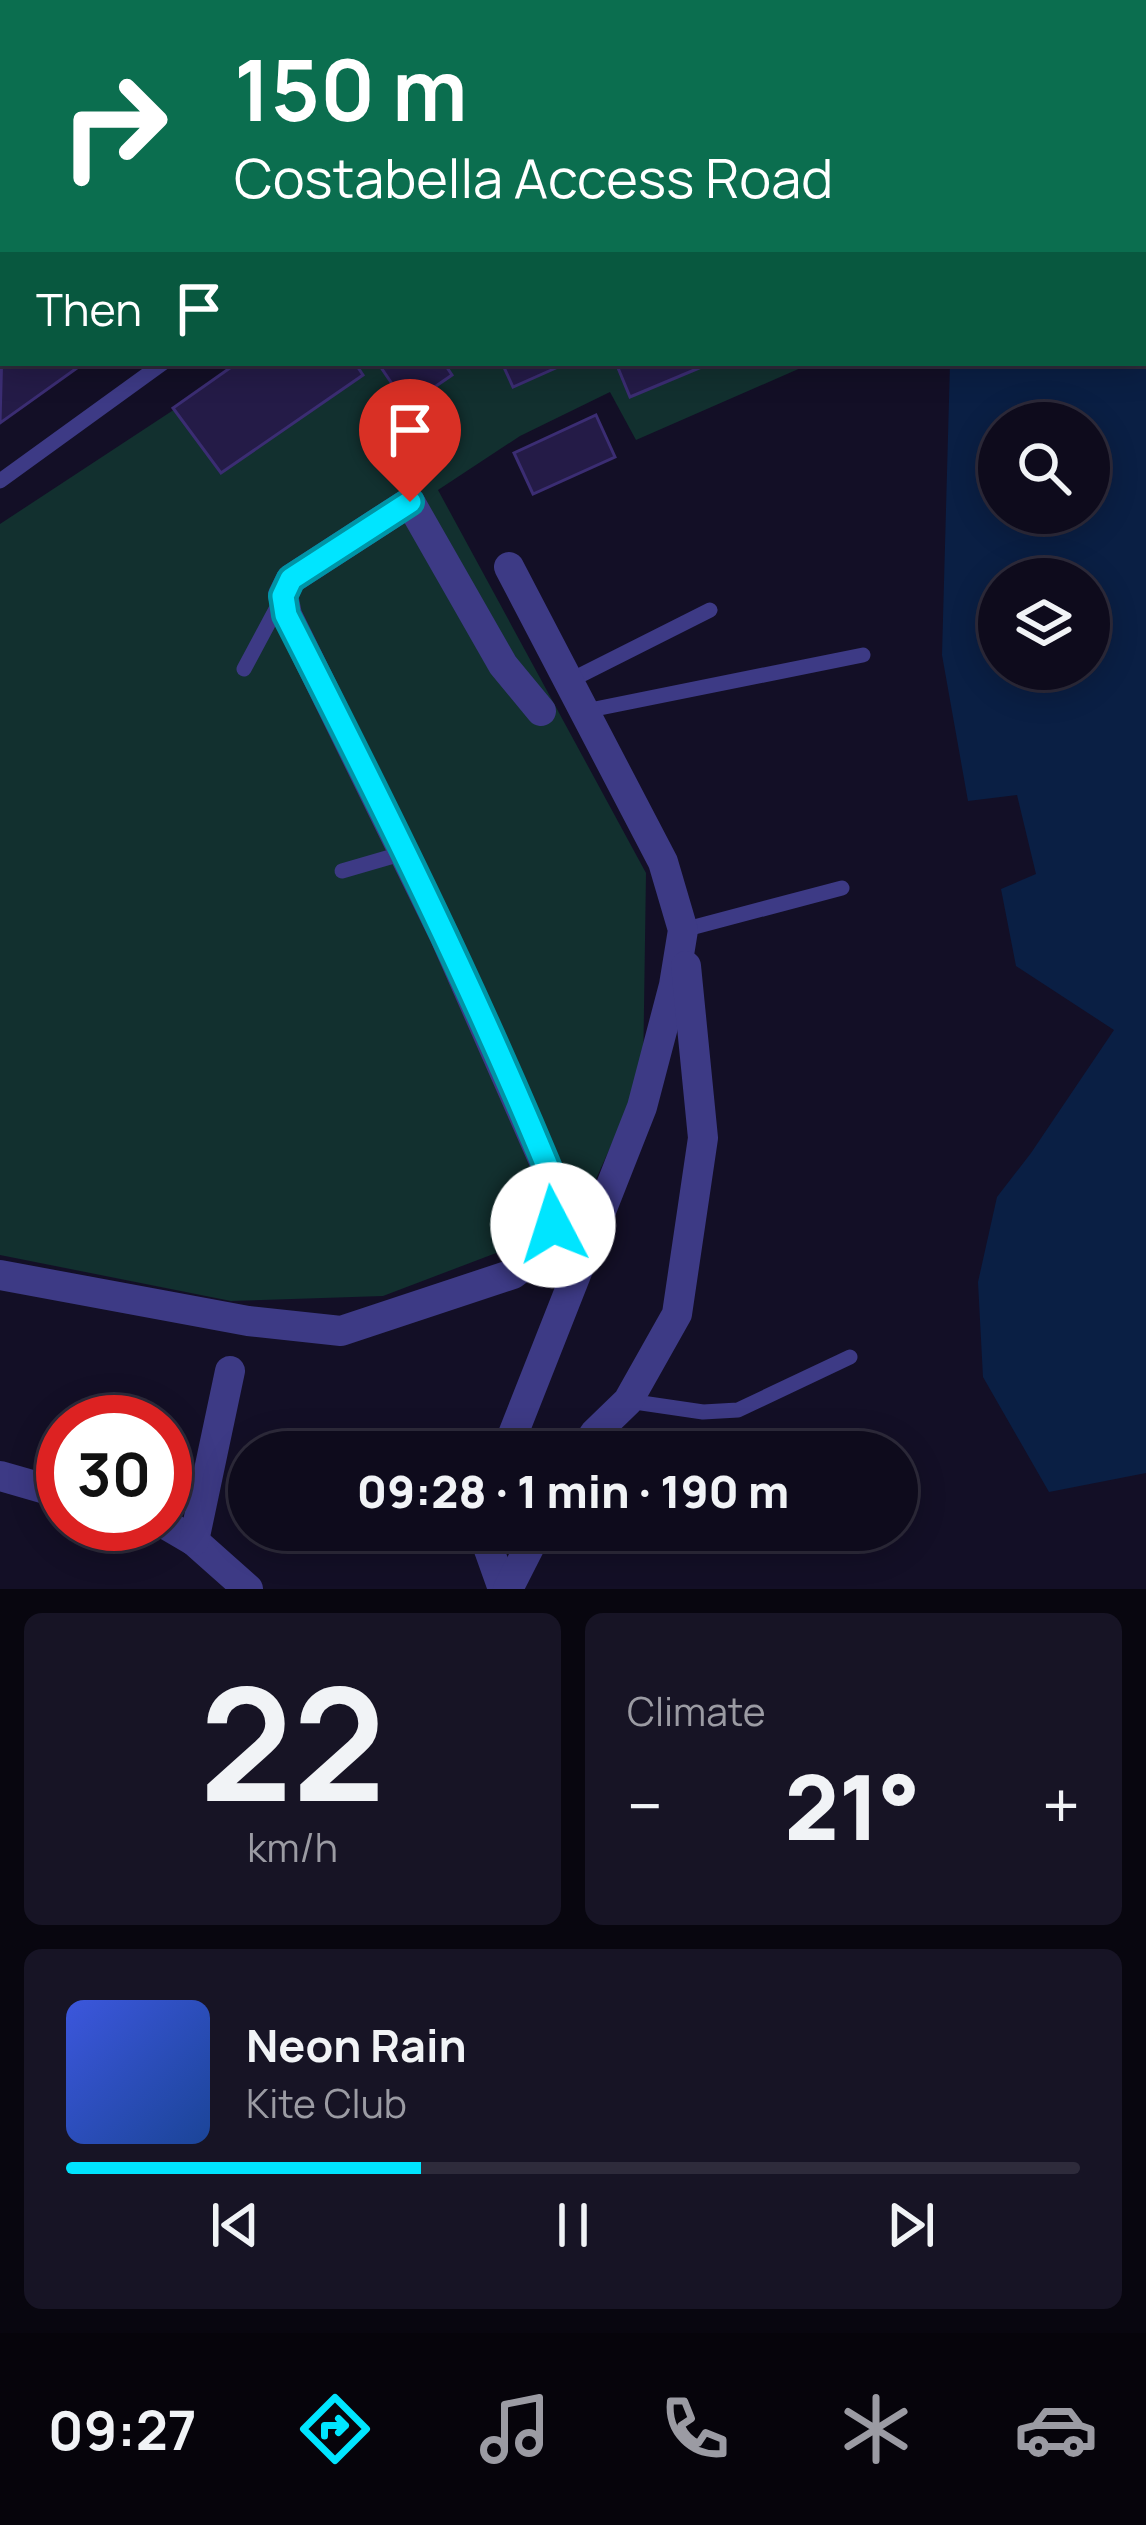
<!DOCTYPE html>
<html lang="en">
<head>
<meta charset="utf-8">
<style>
  body { margin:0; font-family:Manrope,sans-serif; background:#171425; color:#f1f3f6; height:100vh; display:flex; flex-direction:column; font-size:45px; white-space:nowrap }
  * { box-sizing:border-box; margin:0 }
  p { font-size:39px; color:#9b9ba3 }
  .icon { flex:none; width:66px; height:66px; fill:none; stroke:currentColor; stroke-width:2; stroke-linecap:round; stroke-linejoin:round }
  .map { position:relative; height:1589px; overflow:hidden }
  .sheet { display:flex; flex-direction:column; gap:24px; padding:24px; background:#08060f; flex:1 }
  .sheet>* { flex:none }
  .hud { position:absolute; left:0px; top:0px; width:1146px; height:366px; box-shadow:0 6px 30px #0003,0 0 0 3px #2e2b3b; background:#0b6e4f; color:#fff; overflow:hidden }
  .fabs { position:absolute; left:978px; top:402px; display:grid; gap:24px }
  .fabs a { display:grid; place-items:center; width:132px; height:132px; border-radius:50%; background:#0e0b1c; box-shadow:0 6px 30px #0003,0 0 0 3px #2e2b3b; font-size:60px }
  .speed { position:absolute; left:36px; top:1395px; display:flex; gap:24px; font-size:60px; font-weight:700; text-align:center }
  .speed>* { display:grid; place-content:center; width:156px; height:156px; border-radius:50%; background:#0e0b1c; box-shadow:0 6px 30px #0003,0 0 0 3px #2e2b3b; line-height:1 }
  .speed .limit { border:18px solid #d22; background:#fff; color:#111 }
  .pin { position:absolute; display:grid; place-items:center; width:102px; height:102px; color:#fff; margin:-123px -51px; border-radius:50% 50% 50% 0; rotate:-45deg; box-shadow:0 0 12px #0007 }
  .pin .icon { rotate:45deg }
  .me { position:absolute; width:132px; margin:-66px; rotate:355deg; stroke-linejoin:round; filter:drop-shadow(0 0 9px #0008) }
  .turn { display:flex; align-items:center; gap:42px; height:252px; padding:0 36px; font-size:54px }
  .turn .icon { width:156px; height:156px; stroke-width:2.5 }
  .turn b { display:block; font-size:84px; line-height:102px }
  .then { display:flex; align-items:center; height:114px; padding:0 36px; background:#0003; gap:24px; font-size:45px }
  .big { font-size:90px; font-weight:800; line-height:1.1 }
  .sheet .widget { flex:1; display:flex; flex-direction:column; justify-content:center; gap:18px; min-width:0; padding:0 42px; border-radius:18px; background:#171425 }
  .sheet .dial { align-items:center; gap:0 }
  .dial b { font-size:156px; line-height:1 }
  .song { display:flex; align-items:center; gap:36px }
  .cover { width:144px; height:144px; border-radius:18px; background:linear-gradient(135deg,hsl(230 70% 55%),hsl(220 70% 35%)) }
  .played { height:12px; border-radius:6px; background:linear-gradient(90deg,#00e5ff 35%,#2e2b3b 35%) }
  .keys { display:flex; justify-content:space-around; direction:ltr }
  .heat { display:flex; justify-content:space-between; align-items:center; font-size:66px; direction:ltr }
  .sheet .tiles { flex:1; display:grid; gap:24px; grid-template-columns:1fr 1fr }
  .widget:last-child { grid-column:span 2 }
  .trip { position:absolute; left:228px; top:1431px; width:690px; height:120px; border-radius:60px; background:#0e0b1c; box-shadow:0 6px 30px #0003,0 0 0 3px #2e2b3b; font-weight:800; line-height:120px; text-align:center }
  .menu { display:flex; height:192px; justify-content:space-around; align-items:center; background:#06040b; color:#9b9ba3 }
  .menu .icon { width:84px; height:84px }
  .menu .on { color:#00e5ff }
  .menu b { font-size:54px; color:#f1f3f6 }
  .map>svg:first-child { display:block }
  .green { fill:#12302f }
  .water { fill:#0a1f44; fill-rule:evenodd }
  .building { fill:#241b47; stroke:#3b2d73; stroke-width:3 }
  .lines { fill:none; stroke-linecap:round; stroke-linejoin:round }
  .service { stroke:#3d3a85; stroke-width:15 }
  .minor { stroke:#3d3a85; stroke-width:30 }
  .route-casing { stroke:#0095a6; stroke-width:30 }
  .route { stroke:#00e5ff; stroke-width:21 }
</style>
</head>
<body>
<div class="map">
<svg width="1146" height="1589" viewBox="0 0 1146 1589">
  <rect width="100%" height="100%" fill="#130f26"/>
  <polygon class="green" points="245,363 812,363 636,440 610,392 520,436 438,490 646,873 643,1075 553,1274 525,1242 383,1296 231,1301 0,1255 0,524"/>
  <g class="water">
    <polygon points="967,0 1146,0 1146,144 1143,145 1143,3"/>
    <path d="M1146,188V1473L1049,1492L983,1377L978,1282L997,1197L1031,1153L1114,1030L1016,966L1001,889L1036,874L1017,795L968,801L942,655L950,363H1143ZM999,423H1089V513H999ZM1089,579V669H999V579Z"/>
  </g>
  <g class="building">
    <polygon points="3,12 3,125 0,127 0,14"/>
    <polygon points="3,309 3,363 84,363 0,423"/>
    <polygon points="237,363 355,363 363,375 221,473 173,408"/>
    <polygon points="378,363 444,363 452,375 407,406"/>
    <polygon points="502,363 567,363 513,387"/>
    <polygon points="616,363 711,363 630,397"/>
    <polygon points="596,415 615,457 533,494 514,453"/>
  </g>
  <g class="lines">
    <g class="service">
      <polyline points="0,481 163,363"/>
      <polyline points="244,669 282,598"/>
      <polyline points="569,681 710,610"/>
      <polyline points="585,711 863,655"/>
      <polyline points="342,871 404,853"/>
      <polyline points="683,930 842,888"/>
      <polyline points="628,1401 703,1412 738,1410 850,1357"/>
    </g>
    <g class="minor">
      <polyline points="0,1275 248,1321 341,1331 513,1274 545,1250 561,1200 445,937 287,615 283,595 291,579 410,502 503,665 541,711"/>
      <polyline points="506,1452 642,1107 674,985 683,930 663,862 509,567"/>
      <polyline points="582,1452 595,1433 628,1401 677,1314 703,1138 686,966"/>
      <polyline points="0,1476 63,1494"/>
      <polyline points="165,1524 194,1541 248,1589"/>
      <polyline points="482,1530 503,1589"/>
      <polyline points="194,1541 230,1371"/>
      <polyline points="508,1589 538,1530"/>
    </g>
  </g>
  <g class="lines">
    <defs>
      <path id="route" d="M410,502L291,579L283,596L286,615C384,807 480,1000 561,1200L553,1225"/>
    </defs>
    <use href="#route" class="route-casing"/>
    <use href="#route" class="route"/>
  </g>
</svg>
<div class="fabs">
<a><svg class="icon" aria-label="search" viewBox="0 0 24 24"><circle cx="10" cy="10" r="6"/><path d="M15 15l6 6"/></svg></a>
<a><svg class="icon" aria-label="layers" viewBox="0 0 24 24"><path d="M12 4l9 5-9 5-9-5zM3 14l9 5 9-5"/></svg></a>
</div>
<div class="speed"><div class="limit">30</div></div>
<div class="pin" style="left:410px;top:502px;background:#d93025"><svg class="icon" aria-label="arrive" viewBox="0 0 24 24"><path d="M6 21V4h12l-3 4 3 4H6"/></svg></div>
<svg class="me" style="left:553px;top:1225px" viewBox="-20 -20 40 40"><circle r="19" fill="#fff"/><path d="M0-13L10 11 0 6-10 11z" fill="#00e5ff"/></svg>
<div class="trip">09:28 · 1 min · 190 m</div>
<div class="hud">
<div class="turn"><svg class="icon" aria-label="right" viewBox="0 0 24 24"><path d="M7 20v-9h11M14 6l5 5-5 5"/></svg><div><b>150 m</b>Costabella Access Road</div></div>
<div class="then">Then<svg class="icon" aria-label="arrive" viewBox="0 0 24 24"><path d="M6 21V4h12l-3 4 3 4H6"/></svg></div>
</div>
</div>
<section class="sheet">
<div class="tiles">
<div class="widget dial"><b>22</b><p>km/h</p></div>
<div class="widget"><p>Climate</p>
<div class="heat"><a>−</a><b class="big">21°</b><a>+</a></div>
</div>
<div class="widget">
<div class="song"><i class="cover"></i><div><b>Neon Rain</b><p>Kite Club</p></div></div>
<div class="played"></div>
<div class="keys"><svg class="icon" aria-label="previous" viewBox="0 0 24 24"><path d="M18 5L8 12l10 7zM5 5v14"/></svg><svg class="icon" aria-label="pause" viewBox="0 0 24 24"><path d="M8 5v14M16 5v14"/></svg><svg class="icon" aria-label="next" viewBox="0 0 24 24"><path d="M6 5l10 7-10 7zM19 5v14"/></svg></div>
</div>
</div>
</section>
<nav class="menu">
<b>09:27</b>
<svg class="icon on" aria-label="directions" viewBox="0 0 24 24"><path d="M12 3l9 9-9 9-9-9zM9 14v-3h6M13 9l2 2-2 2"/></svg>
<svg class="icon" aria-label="music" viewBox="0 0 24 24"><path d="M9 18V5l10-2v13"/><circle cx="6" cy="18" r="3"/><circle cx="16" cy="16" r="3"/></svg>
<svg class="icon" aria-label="phone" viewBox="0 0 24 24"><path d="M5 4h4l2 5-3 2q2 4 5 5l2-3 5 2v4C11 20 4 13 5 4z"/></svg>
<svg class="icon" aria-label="climate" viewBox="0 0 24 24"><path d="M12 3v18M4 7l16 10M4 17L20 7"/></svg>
<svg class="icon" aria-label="car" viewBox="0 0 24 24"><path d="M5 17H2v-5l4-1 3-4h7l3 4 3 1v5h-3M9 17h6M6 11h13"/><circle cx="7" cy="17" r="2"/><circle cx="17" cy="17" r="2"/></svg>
</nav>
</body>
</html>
